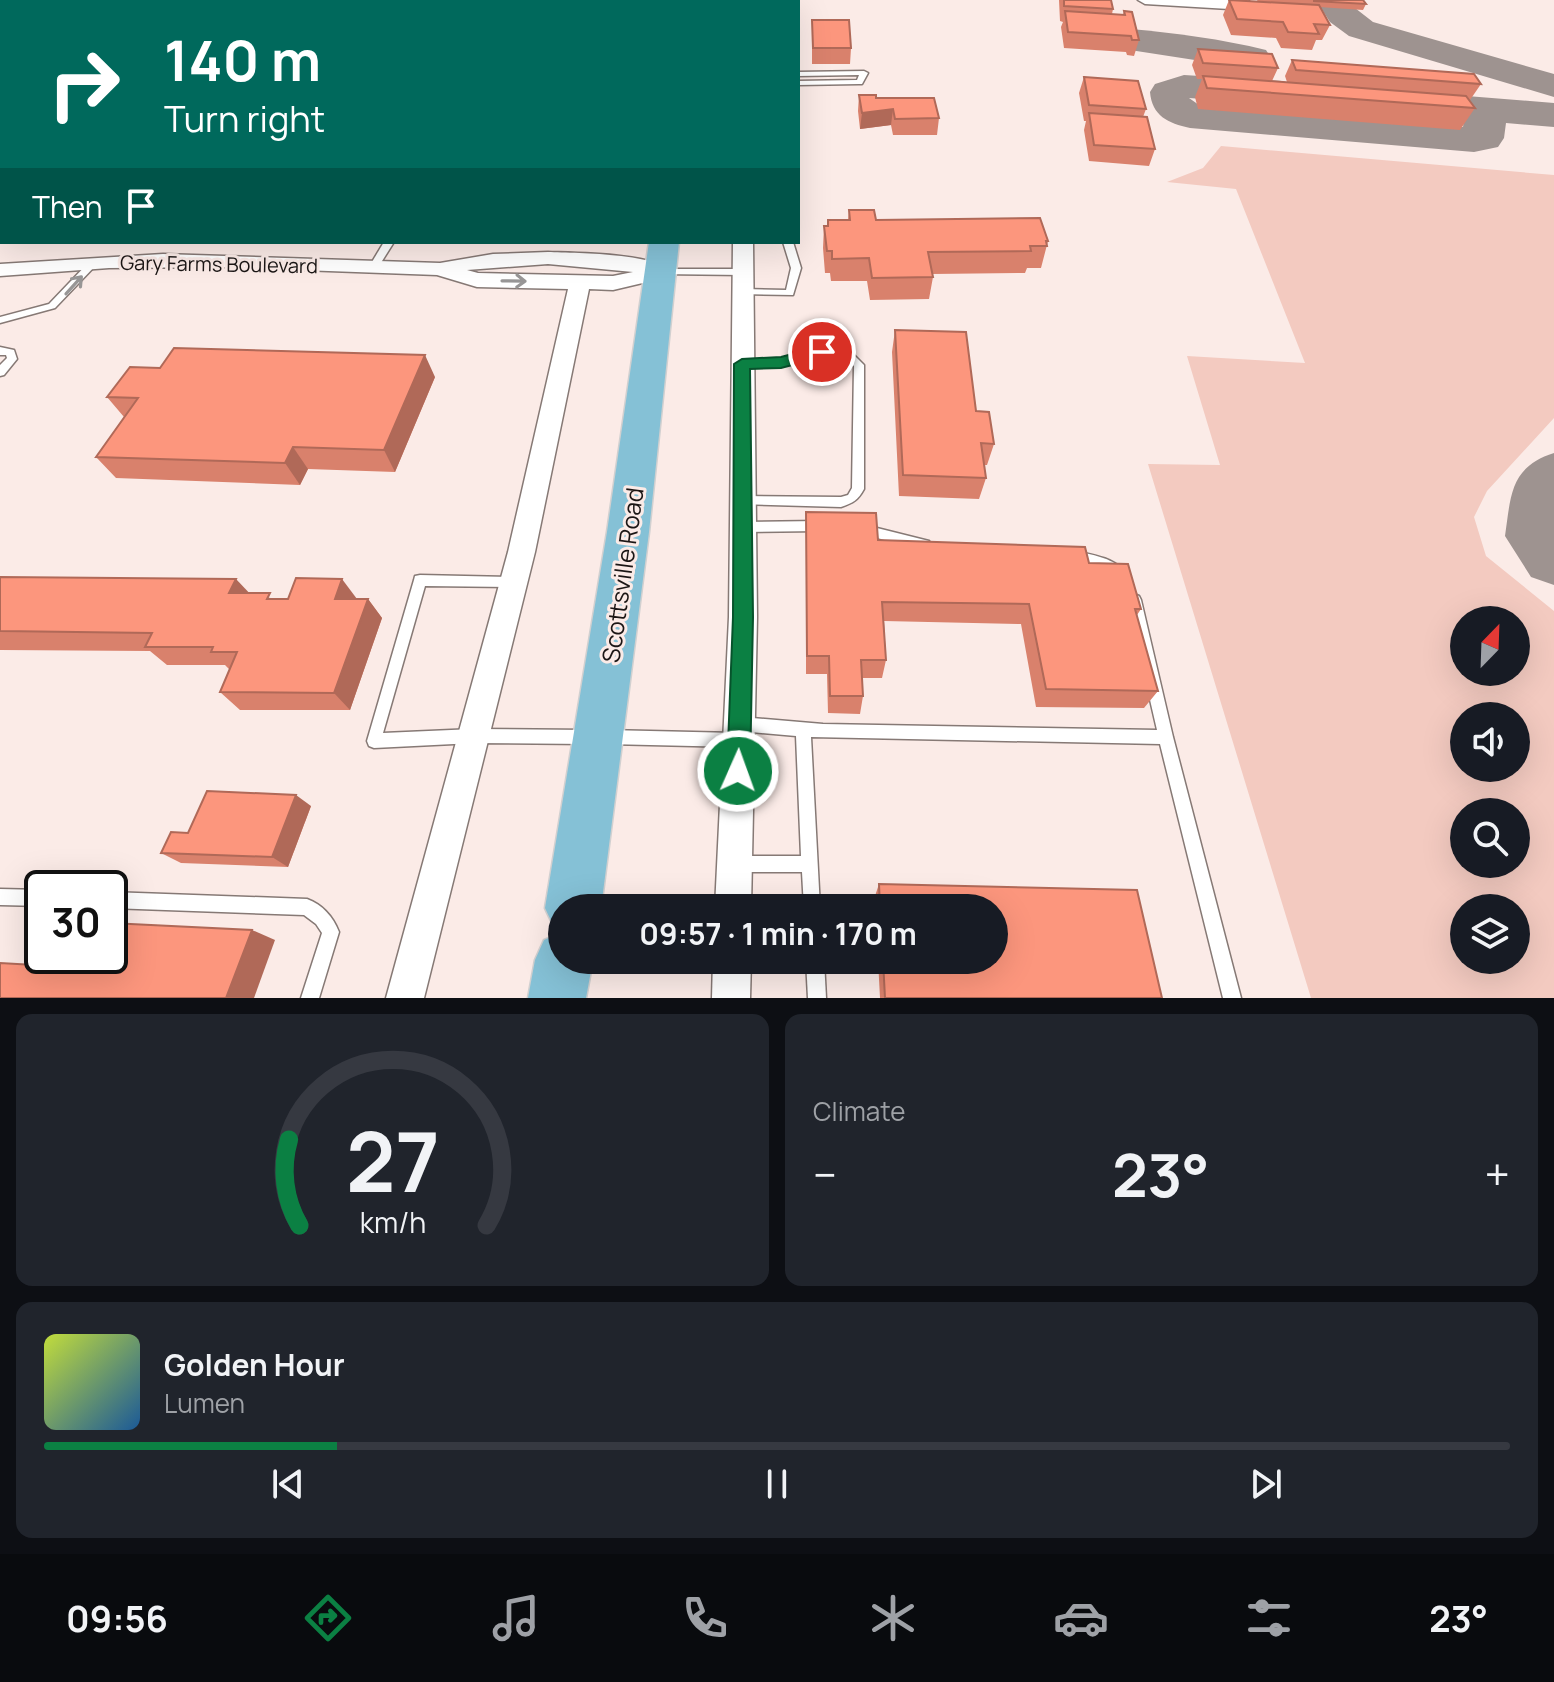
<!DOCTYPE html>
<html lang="en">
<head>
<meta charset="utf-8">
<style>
  body { margin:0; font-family:Manrope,sans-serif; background:#20242c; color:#f1f3f6; height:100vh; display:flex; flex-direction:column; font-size:30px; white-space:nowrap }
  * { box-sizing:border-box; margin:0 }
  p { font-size:26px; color:#9ea1a6 }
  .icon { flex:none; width:44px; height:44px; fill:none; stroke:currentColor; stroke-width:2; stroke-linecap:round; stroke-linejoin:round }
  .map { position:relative; height:998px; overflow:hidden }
  .side { display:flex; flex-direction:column; gap:16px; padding:16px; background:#0d0f14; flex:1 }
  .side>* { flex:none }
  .hud { position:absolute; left:0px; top:0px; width:800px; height:244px; box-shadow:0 8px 32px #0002; background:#00695c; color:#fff; overflow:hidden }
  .needle { width:52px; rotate:23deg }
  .tools { position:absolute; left:1450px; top:606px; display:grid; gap:16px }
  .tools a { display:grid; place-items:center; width:80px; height:80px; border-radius:50%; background:#171b24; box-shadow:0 8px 32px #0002; font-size:40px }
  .speed { position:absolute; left:24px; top:870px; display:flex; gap:16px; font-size:40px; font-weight:700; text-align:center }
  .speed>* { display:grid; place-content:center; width:104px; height:104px; border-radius:50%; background:#171b24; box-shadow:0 8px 32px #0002; line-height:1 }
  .speed .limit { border:4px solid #111; border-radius:12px; background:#fff; color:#111 }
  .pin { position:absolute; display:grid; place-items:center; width:68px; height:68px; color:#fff; margin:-34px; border:4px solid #fff; border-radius:50%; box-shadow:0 2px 8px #0007 }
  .me { position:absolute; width:88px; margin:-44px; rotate:2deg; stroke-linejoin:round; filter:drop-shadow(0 0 6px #0008) }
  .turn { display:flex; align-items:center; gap:28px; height:168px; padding:0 32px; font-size:36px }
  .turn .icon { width:104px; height:104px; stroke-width:2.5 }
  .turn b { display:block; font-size:56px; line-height:68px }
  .then { display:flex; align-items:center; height:76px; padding:0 32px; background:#0003; gap:16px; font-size:30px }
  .big { font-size:60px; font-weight:700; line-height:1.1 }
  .side .tile { flex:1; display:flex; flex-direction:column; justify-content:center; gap:12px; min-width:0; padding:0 28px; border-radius:16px; background:#20242c }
  .side .dial { align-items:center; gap:0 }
  .dial svg { height:208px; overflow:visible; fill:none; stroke:#363941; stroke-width:7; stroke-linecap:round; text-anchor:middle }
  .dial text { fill:#f1f3f6; stroke:none }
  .song { display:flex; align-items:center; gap:24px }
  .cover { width:96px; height:96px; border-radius:12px; background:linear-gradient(135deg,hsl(70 70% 55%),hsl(210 70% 35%)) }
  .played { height:8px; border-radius:4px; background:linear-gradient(90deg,#0b8043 20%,#363941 20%) }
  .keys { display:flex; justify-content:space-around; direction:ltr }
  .heat { display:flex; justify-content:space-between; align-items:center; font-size:44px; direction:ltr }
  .side .tiles { flex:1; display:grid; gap:16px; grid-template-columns:1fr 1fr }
  .tile:last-child { grid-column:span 2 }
  .trip { position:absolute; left:548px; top:894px; width:460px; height:80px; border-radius:40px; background:#171b24; box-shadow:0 8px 32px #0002; font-weight:700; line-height:80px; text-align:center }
  .menu { display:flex; height:128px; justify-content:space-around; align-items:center; background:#090b0e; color:#9ea1a6 }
  .menu .icon { width:56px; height:56px }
  .menu .on { color:#0b8043 }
  .menu b { font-size:36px; color:#f1f3f6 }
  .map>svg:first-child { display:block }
  .green { fill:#f3cac0; fill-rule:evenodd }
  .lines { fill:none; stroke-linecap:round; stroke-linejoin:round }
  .taxiway { fill:#9e9390; fill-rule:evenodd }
  .service-casing { stroke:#867975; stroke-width:3 }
  .minor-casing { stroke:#867975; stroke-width:3 }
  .primary-casing { stroke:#d1d0d0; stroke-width:3 }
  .service { fill:#fff; fill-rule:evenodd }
  .minor { fill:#fff; fill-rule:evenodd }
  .primary { fill:#85c1d6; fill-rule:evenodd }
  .wall { fill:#d9816c }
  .shaded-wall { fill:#b06958 }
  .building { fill:#fc967d; stroke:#b06958; stroke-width:2 }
  .oneway { stroke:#989696 }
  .route { fill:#0b8043; stroke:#07532c; stroke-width:2 }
  .labels { text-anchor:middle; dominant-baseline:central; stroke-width:6; stroke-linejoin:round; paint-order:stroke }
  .far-street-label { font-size:20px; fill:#1b1615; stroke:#fbebe7 }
  .street-label { font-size:24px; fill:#1b1615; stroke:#fbebe7 }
</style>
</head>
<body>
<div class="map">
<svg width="1554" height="998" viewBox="0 0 1554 998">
  <rect width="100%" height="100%" fill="#fbebe7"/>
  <path class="green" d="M1221,146L1554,175V418L1487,491L1474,517L1486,556L1554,611V998H1311L1148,464L1220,465L1187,356L1305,363L1236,189L1167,182L1203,168ZM1464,620H1516V672H1464ZM1464,716H1516V768H1464ZM1464,812H1516V864H1464ZM1464,908H1516V960H1464Z"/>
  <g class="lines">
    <g class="taxiway">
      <polygon points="1316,0 1350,0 1355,8 1373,22 1554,74 1554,97 1349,36 1330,22"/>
      <path d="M1130,29C1176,33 1221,39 1266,50L1271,58L1266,66L1253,69L1117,48L1112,40L1117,32Z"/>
      <path d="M1184,75L1282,81L1296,85L1301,93L1296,101L1282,105L1189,98L1199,105L1463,127L1464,120L1378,110L1372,102L1378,94L1392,90L1554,103V127L1506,123L1504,138L1498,147L1474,152L1190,128C1168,123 1152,116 1150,92L1155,84Z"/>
      <path d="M1554,453V585L1531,577L1505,536C1511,495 1510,467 1554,453Z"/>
    </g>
    <defs>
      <g id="service">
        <polygon points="381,0 387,0 386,2 380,2"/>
        <polygon points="491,0 497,0 496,2 490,2"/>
        <polygon points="525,0 531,0 530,2 524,2"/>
        <polygon points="606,0 643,0 643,1 601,2"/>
        <polygon points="864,71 868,73 862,84 859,84 798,85 798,81 857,80 859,75 798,76 798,72"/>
        <polygon points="384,242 394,242 377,269 371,269 369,267"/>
        <polygon points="783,242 793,242 801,268 793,295 740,294 740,290 743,289 786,290 791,268"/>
        <polygon points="94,259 99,262 97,264 55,308 0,323 0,317 49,304 91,260"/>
        <polygon points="661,269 743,269 748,272 743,275 658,274 656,272"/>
        <polygon points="0,347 14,350 17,359 4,375 0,376 0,365 7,358 6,355 0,355"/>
        <path d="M832,349L854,355L864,365V489C858,500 853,503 841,507L738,504L736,501L738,498L742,496L841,497L848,495L852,488L854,366L847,360L832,356L776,367L742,368L737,364L742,360L781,359Z"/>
        <polygon points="819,521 823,522 825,526 823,530 819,531 742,532 738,531 736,527 738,523 742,522"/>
        <polygon points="861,524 929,541 931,545 929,549 925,550 857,533 855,529 857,525"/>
        <path d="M1075,551C1092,555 1111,557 1123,570L1122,574L1117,575L1099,567L1071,560L1069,556L1071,552Z"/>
        <polygon points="420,575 513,577 518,578 519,582 518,586 513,587 425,586 383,733 474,729 588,730 593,732 595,737 593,742 588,744 474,743 374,748 369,746 367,741 414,580 415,576"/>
        <polygon points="1134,594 1139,596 1141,600 1173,737 1241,998 1223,998 1160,744 811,737 820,908 804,908 802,872 738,872 732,870 730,864 732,858 738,856 801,856 796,736 740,731 735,729 733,724 735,719 740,717 823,724 1157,730 1127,600 1129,596"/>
        <polygon points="607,730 736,733 741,735 743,740 741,745 736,747 607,744 602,742 600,737 602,732"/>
        <polygon points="0,889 42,890 42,906 0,905"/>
        <path d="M110,892L307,899C323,905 333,917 339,932L319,998H301L322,933L316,924L304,915L110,908Z"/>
        <polygon points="806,960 824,960 826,998 808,998"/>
      </g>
      <g id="minor">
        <polygon points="70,0 86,0 69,2"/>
        <polygon points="334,0 349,0 333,2"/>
        <rect x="633" y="0" width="14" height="2"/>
        <polygon points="1138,0 1249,0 1229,9 1145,4"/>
        <polygon points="2,50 2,60 0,61 0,51"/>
        <polygon points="733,242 753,242 757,617 751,908 715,908 729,617"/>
        <path d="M548,252C574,253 656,253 671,272L668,277L613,290L589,289L535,552L424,998H386L508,552L568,289L477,287L437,275L219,267L109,268L0,276V264L163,254L440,263L493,254ZM548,264L633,272L613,276L478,273L467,270Z"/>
        <polygon points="713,960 751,960 750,998 712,998"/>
      </g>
      <g id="primary">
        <rect x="680" y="0" width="22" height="2"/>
        <polygon points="649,242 679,242 649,532 601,908 562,908 562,931 554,927 545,908 607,532"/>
        <polygon points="562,932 562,960 593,960 586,998 528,998 535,960 544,940"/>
      </g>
    </defs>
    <use href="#service" class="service-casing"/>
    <use href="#minor" class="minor-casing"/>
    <use href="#primary" class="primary-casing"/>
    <use href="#service" class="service"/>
    <use href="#minor" class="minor"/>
    <use href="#primary" class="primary"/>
  </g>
  <g class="wall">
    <polygon points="1059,0 1111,0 1113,9 1112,14 1123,15 1124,11 1139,40 1134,56 1127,55 1126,52 1064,48 1061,27 1063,22 1060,21"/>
    <polygon points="1229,0 1258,2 1257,0 1363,0 1366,4 1363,10 1319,7 1330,25 1322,40 1316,40 1312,50 1281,48 1276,38 1231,35 1223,15"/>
    <polygon points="812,20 851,48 850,64 812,64"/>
    <polygon points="1198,49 1278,68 1272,81 1287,82 1285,76 1292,60 1481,84 1470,100 1468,100 1475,108 1460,130 1198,109 1195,97 1202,79 1197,79 1192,65"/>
    <polygon points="1084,77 1146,109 1143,117 1155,149 1149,166 1089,161 1084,130 1086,121 1084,121 1079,93"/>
    <polygon points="0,84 2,85 2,106 0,106"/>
    <polygon points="859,95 876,98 939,118 937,135 893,135 891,125 860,129 858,111"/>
    <polygon points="849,210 876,220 1048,241 1041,268 1027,268 1025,273 932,274 933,277 929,299 870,300 867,281 831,281 830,273 825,273 823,248 824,226 827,226 828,220 848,220"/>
    <polygon points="895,330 976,411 994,444 987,465 984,465 986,478 979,499 899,496 892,352"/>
    <polygon points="435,377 395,472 308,469 300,485 116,478 96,457 124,417 107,397"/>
    <polygon points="806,512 878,540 1089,563 1141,609 1137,615 1158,691 1144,708 1036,707 1021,624 884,621 886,660 882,678 862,678 863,696 860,714 828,713 827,674 806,674"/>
    <polygon points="0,577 249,593 275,599 368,599 382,618 350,710 240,710 220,692 230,670 225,665 167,665 150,651 0,650"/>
    <polygon points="311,806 288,867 181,863 161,853 188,833"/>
    <polygon points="879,884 1137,890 1162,998 880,998 878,960 994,960 994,908 875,908 875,896"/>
  </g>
  <g class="shaded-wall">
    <polygon points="7,0 29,0 26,2 4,2"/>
    <polygon points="426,0 442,0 441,2 424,2"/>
    <polygon points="0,25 2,28 2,36 0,38"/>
    <polygon points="893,109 891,125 860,129 862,113"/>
    <polygon points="425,355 435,377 395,472 384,450"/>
    <polygon points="293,447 308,469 300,485 285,463"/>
    <polygon points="236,579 254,598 229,593"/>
    <polygon points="342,579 357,599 335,599"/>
    <polygon points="368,599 382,618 350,710 334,693"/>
    <polygon points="296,795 311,806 288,867 272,857"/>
    <polygon points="252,930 275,940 254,998 226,998"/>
  </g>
  <g class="building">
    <polygon points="393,0 426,0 424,2 391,2"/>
    <polygon points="543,0 589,0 589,2 542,2"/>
    <polygon points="1064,0 1111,0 1113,9 1064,6"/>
    <polygon points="1229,0 1319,5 1330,25 1314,24 1319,34 1288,32 1283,22 1237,19"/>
    <polygon points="1314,0 1363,0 1366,4 1314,1"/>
    <polygon points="1065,11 1125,15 1124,11 1132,12 1139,40 1132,40 1131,36 1068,32"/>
    <polygon points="812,20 849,20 851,48 813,48"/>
    <polygon points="1198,49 1272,54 1278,68 1203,63"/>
    <polygon points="1292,60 1474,74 1481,84 1296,70"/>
    <polygon points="1203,76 1466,96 1475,108 1207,88"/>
    <polygon points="1084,77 1138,81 1146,109 1089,105"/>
    <polygon points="0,84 2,85 2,96 0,96"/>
    <polygon points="859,95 876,95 876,98 934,98 939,118 895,119 893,109 862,113"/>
    <polygon points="1089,113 1147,117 1155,149 1094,145"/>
    <polygon points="849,210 874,210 876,220 1040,218 1048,241 1046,241 1047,246 1030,246 1031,251 928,252 933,277 872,278 869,258 832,259 832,251 827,251 824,226 828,226 828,220 850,220"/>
    <polygon points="895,330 966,332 976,411 989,412 994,444 981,443 986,478 903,475"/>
    <polygon points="174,348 425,355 384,450 293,447 285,463 96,457 138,398 107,397 130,367 160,368"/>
    <polygon points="806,512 876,513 878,540 1085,547 1089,563 1128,564 1141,609 1135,609 1158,691 1046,689 1029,604 882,602 886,660 861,660 863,696 830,696 829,656 807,656"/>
    <polygon points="0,577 236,579 229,593 270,593 267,599 288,599 296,578 342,579 335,599 368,599 334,693 220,692 237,652 211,652 213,647 145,647 152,633 0,631"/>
    <polygon points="207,791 296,795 272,857 161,853 171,832 188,833"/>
    <polygon points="879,884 1137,890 1162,998 885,998 883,960 994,960 994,908 880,908"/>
    <polygon points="110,923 252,930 226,998 0,998 0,963 69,967 74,956 110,956"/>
  </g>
  <defs><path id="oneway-shaft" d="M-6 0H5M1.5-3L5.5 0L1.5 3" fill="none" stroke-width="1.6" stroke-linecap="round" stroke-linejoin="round" transform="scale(2)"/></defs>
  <g class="oneway">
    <use href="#oneway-shaft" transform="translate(514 281) rotate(1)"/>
    <use href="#oneway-shaft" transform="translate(74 285) rotate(-48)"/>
  </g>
  <polygon class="route" points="822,346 829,352 827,356 781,368 750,369 753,617 750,771 746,779 738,782 730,779 727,771 733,617 734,364 742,359 781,357"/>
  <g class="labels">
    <g class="far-street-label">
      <text transform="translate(219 264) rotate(1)">Gary Farms Boulevard</text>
    </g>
    <g class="street-label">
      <text transform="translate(622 575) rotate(-82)">Scottsville Road</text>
    </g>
  </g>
</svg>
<div class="tools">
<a><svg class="needle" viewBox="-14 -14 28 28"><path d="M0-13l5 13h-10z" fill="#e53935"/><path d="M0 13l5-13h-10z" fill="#9ea1a6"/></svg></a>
<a><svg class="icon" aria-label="sound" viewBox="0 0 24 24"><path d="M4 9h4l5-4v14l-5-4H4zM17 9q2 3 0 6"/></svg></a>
<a><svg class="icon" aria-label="search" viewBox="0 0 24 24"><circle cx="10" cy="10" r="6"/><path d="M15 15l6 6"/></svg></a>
<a><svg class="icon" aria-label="layers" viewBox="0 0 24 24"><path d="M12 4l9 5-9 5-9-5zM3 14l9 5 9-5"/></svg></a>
</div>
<div class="speed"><div class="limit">30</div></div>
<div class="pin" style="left:822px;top:352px;background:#d93025"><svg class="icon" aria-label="arrive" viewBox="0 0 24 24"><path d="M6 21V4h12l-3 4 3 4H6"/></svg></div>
<svg class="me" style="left:738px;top:771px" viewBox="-20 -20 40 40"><circle r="17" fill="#0b8043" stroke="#fff" stroke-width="3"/><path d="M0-11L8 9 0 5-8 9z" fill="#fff"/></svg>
<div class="trip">09:57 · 1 min · 170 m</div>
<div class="hud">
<div class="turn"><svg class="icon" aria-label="right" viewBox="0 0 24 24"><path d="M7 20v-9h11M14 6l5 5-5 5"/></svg><div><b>140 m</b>Turn right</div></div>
<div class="then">Then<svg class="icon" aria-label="arrive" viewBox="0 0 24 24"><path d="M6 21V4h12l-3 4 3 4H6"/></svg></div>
</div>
</div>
<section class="side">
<div class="tiles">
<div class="tile dial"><svg viewBox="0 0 100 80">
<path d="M14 69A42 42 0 1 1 86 69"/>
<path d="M14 69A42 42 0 0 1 10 36" stroke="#0b8043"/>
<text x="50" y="56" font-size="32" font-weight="700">27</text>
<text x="50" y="72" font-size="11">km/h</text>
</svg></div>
<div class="tile"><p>Climate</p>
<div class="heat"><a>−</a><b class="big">23°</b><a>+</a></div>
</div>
<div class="tile">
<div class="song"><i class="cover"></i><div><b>Golden Hour</b><p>Lumen</p></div></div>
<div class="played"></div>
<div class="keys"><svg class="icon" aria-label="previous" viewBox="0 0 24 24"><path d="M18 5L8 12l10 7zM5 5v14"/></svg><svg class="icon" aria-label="pause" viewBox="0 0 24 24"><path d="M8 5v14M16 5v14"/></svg><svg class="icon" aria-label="next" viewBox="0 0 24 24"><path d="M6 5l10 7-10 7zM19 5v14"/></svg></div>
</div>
</div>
</section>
<nav class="menu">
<b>09:56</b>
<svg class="icon on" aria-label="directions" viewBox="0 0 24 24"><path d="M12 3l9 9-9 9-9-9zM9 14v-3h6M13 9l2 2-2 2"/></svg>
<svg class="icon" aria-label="music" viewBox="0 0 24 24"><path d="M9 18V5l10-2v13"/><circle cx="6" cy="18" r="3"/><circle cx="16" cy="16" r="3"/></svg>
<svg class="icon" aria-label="phone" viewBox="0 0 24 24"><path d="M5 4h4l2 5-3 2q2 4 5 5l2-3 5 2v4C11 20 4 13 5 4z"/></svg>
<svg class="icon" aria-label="climate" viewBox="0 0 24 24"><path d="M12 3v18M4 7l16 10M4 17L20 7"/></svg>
<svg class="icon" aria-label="car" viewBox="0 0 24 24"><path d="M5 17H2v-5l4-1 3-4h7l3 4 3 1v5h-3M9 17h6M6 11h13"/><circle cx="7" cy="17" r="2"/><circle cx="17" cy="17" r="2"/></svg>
<svg class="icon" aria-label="filters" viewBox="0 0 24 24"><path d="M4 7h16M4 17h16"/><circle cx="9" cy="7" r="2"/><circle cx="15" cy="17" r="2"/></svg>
<b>23°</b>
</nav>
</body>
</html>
